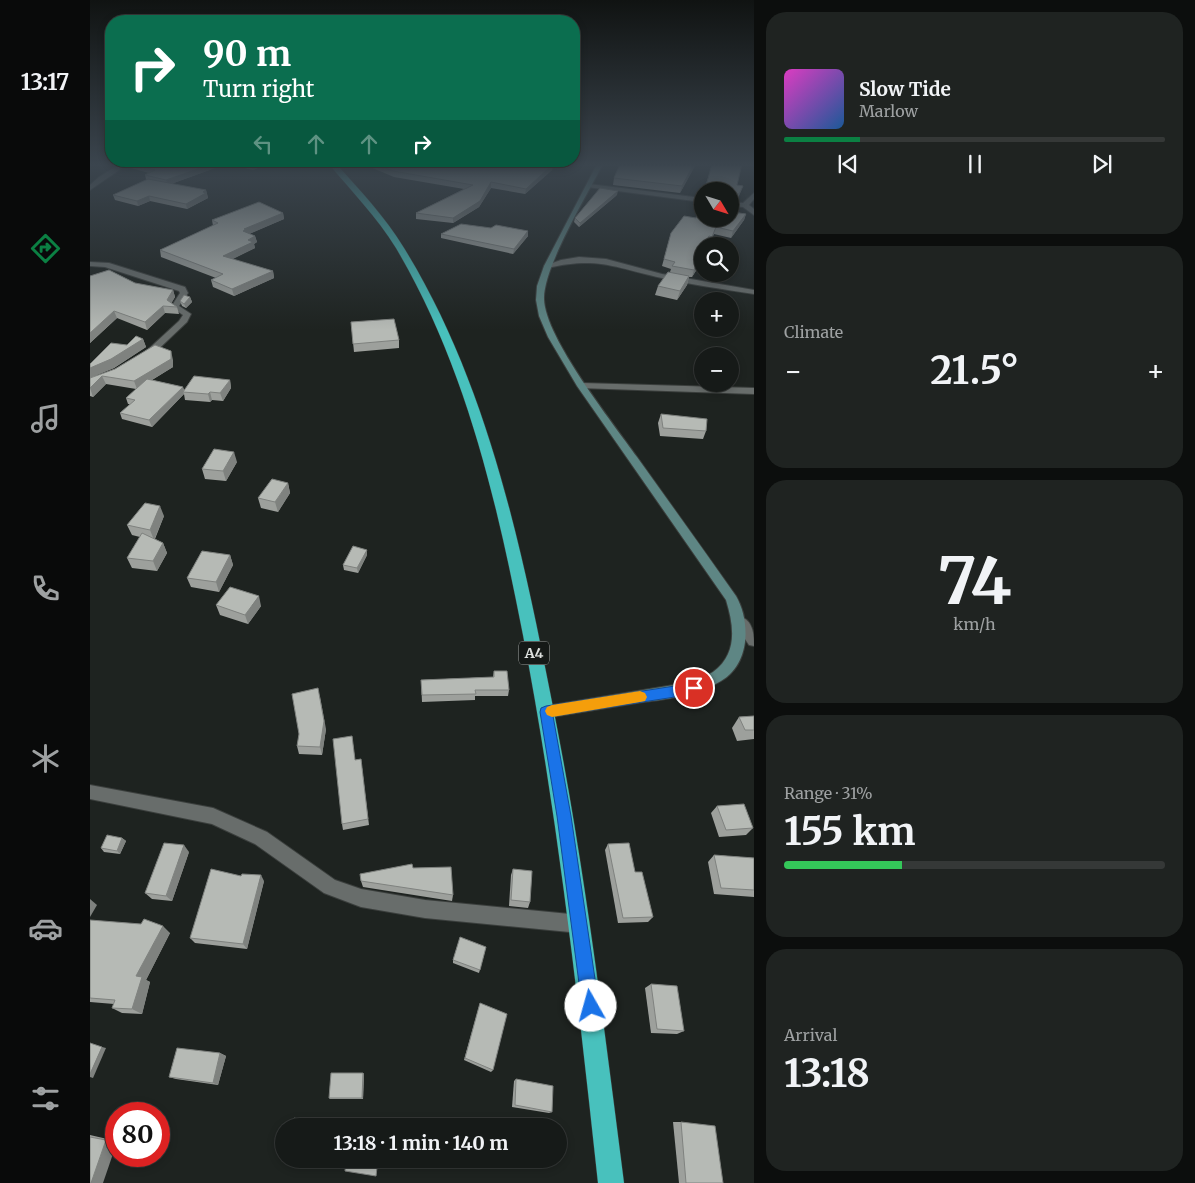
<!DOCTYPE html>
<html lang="en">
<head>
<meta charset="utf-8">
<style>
  body { margin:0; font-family:Merriweather,serif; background:#1f2321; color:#f1f3f6; height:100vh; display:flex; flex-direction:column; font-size:19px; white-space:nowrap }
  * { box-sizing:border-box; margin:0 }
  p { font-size:16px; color:#9ea1a2 }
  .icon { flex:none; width:28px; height:28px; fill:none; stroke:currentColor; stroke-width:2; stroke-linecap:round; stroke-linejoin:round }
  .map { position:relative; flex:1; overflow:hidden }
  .panel { display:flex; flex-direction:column; gap:12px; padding:12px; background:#0c0e0d; width:441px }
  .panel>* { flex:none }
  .guide { position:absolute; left:15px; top:15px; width:475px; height:152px; border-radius:20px; box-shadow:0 2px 8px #0003,0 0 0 1px #353837; background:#0b6e4f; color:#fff; overflow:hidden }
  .needle { width:32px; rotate:128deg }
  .tools { position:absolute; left:604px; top:182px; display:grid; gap:10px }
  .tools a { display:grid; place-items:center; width:45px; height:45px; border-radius:50%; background:#161a18; box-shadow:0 2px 8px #0003,0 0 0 1px #353837; font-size:25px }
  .speed { position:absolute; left:15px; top:1102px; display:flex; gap:10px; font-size:25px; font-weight:700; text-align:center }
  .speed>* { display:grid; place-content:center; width:65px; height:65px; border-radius:50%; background:#161a18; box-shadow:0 2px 8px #0003,0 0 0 1px #353837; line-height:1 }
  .speed .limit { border:8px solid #d22; background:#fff; color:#111 }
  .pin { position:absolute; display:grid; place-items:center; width:42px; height:42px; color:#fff; margin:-21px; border:2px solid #fff; border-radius:50%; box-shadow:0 1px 5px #0007 }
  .me { position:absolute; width:55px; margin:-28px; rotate:353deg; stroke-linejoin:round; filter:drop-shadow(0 0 4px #0008) }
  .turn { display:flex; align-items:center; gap:18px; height:105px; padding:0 15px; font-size:22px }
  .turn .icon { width:65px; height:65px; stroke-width:2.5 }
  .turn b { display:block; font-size:35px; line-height:42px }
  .lanes { display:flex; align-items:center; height:48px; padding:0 15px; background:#0003; justify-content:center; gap:25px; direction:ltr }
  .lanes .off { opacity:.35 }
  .big { font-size:38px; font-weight:700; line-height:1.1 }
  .panel .widget { flex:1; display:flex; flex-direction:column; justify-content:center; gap:8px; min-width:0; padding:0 18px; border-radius:20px; background:#1f2321 }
  .panel .dial { align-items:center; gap:0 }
  .dial b { font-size:65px; line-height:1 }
  .song { display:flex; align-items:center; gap:15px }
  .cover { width:60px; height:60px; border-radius:8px; background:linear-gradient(135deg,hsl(310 70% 55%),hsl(210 70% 35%)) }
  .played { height:5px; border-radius:2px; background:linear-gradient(90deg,#0b8043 20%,#353837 20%) }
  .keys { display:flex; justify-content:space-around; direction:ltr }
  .heat { display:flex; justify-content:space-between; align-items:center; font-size:28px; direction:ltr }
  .charge { height:8px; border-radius:4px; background:linear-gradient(90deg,#34c759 31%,#353837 0) }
  .trip { position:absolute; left:185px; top:1118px; width:292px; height:50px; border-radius:25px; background:#161a18; box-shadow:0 2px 8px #0003,0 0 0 1px #353837; font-weight:700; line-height:50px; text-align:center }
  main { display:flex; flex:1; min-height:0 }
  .dock { display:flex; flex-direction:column; width:90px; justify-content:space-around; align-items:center; background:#090a0a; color:#9ea1a2 }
  .dock .icon { width:35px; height:35px }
  .dock .on { color:#0b8043 }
  .dock b { font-size:22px; color:#f1f3f6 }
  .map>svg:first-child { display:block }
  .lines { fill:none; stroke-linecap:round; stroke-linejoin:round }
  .street-casing { stroke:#3b3f3d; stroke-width:2 }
  .secondary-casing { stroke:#3b3f3d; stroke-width:2 }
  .highway-casing { stroke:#3b3f3d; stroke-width:1 }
  .street { fill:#686d6b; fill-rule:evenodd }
  .secondary { fill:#5e8684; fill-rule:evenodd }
  .highway { fill:#48c1bd; fill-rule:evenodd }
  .wall { fill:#9da09c }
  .shaded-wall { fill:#7f827f }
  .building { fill:#b6bab5; stroke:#7f827f }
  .route { fill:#1a73e8; stroke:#114b97 }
  .slow { fill:#f59e0b }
  .labels { text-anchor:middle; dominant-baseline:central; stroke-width:5; stroke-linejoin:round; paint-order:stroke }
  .shield { fill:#151917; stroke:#a1a4a2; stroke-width:1 }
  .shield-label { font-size:14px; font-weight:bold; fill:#dde0de }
</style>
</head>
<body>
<main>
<nav class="dock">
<b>13:17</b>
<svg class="icon on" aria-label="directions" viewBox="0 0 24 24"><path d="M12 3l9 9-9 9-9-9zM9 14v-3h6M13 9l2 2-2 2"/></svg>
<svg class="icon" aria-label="music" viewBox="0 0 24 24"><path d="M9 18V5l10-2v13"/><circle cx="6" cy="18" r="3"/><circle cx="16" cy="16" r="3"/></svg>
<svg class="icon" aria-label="phone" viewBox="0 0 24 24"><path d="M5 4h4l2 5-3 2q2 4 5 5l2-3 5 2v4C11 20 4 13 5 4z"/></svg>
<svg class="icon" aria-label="climate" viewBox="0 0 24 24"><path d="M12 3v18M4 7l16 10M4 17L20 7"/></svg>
<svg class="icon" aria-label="car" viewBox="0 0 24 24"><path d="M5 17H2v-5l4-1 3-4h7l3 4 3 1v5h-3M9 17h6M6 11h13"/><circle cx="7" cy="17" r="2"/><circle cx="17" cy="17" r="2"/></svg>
<svg class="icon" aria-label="filters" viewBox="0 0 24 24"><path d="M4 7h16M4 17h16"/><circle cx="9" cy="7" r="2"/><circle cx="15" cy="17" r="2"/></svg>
</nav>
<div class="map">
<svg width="664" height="1183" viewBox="0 0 664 1183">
  <rect width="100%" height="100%" fill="#1e2320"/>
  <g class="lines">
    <defs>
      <g id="street">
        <polygon points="30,164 38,164 0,190 0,185 9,177"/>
        <polygon points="499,184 612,198 612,202 497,187"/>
        <polygon points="664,193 664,199 659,205 664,209 664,215 653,207 640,206 640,202 653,203"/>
        <path d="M489,257L516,259L572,274L664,290V294C633,289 602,285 572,278C526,268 507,256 458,268L454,266L471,260Z"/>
        <polygon points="0,262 19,263 95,287 98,293 89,306 101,314 97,322 58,359 52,359 52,355 89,321 93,315 81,307 90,293 89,291 15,267 0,266"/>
        <polygon points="492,383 664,388 664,394 489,388 489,384"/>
        <path d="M649,616C663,620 664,634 664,646L659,645L643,621L644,617Z"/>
        <polygon points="0,785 123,808 177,832 245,880 271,889 335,900 490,915 496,918 499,924 496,930 490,933 335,918 271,907 234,893 165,844 122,824 0,799"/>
      </g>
      <path id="secondary" d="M507,164H513C497,195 453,268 454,299C455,338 523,423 547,457C580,503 613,549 646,596C661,622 660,664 631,681C605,697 576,699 547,703C516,708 486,713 456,718L451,716L449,712L451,708L456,706L602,682C609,679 617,676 623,672C648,654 644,626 636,600L487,386L458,337L449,316L446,300L447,286L454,266Z"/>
      <path id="highway" d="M239,164H246C271,191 295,217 314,248C396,381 430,540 460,692C493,854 513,1019 534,1183H508C488,999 468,816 433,635C407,502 376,366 306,248C287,217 262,192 239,164Z"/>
    </defs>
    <use href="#street" class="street-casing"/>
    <use href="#secondary" class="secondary-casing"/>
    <use href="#highway" class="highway-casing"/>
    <use href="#street" class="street"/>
    <use href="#secondary" class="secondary"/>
    <use href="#highway" class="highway"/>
  </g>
  <g class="wall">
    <polygon points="36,164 136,164 81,184 116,190 118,198 97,209 60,201 48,206 25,200 23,195 57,180 56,179 55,175 59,173 37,167"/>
    <polygon points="137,164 178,164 163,170"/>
    <polygon points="273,164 463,164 462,170 435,194 401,188 389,207 363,223 326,219 326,213 374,189 304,177"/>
    <polygon points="484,164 500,164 499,166"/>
    <polygon points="530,164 606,164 590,193 523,185 524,178"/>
    <polygon points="622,164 647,185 653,186 647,201 641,200 649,202 647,208 645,212 656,214 654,220 641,238 624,234 620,244 617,243 615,246 612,246 612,251 607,261 607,269 602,277 599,277 597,285 587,300 565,295 568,286 580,272 581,269 572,266 581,233 612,219 640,191 614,191"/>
    <polygon points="527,195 489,227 484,222 485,218"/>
    <polygon points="193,213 194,219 159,234 165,236 167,242 164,244 165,248 142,259 183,271 184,278 144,296 123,287 121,280 126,278 71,257 70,250 123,226 122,220"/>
    <polygon points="401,228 438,236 423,254 351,238 351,234"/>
    <polygon points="0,276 83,290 85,297 81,303 87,307 89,314 75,313 57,330 27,318 0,343"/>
    <polygon points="100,297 102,302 96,308 92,306 90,301"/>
    <polygon points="261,322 309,340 309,348 264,352"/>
    <polygon points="53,339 56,347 24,368 4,376 83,360 83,367 62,380 93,387 94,390 140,380 141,388 133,401 122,400 120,402 95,400 94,394 62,427 32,419 30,413 40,404 38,404 36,398 46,389 16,384 3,397 0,396 0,364 37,345"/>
    <polygon points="571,414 616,431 613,439 570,436 568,423"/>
    <polygon points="147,462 136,481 115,479 112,469"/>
    <polygon points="198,483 200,493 188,512 171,508 168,498"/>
    <polygon points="74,516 65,539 73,543 77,553 67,571 42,568 37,558 50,537 42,535 37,525"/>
    <polygon points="140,555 143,565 129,592 101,587 97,578"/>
    <polygon points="277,555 268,573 254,570 253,565"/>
    <polygon points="126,605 171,606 158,624 130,615"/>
    <polygon points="404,671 419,690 418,696 385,696 385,700 332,702 331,680 403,677"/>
    <polygon points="664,716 664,739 647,741 642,728 649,717"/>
    <polygon points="236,729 232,755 209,754 207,746"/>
    <polygon points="262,736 265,760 271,759 279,825 253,830 252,824"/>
    <polygon points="627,806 663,828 656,835 629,837 621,813"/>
    <polygon points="32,838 36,841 30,854 14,852 11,848"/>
    <polygon points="518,844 545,872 563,917 558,922 528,923 515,850"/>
    <polygon points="99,852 82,901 62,899 55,893"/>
    <polygon points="624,855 664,858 664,897 624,894 618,862"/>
    <polygon points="323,868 363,895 362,901 273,887 271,881"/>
    <polygon points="423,869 440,902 438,908 419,906 421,875"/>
    <polygon points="174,881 157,949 105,943 100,938"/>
    <polygon points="0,920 80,933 56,980 60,982 52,1014 32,1013 22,1008 24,1004 0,1002"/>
    <polygon points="396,947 389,973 363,963 363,960"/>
    <polygon points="561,984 594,1031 587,1034 561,1033 555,988"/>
    <polygon points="390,1003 403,1070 401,1072 374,1060"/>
    <polygon points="130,1053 136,1056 128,1085 86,1079 79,1077"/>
    <polygon points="273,1073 274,1074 273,1099 240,1099 239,1098"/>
    <polygon points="426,1079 462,1112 459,1113 422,1107 424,1081"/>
    <polygon points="583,1122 591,1122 633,1183 589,1183"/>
    <polygon points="0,1135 26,1141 26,1145 0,1183"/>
  </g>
  <g class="shaded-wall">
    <polygon points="122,164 136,164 78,185 76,180"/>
    <polygon points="165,164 178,164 163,170 162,166"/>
    <polygon points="463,164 462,170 435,194 436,189"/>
    <polygon points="604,164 606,164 590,193 592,186"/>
    <polygon points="401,182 401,188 389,207 363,223 363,218"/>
    <polygon points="116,190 118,198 97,209 96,204"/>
    <polygon points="528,191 527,195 489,227 490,223"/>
    <polygon points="59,196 60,201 48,206 47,201"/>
    <polygon points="649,202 647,208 640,219 642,212"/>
    <polygon points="193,213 194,219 157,235 153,231 154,229"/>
    <polygon points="656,214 654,220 641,238 643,231"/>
    <polygon points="438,231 438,236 423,254 424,249"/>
    <polygon points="165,236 167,242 164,244 165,248 135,263 133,256 158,240"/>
    <polygon points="612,248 612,251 604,268 606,261"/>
    <polygon points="609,261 607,269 602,277 604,270"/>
    <polygon points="183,271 184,278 144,296 142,289"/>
    <polygon points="599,276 597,285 587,300 590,291"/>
    <polygon points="83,290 85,297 80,306 77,300"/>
    <polygon points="100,297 102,302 96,308 94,304"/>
    <polygon points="73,306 75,313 57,330 55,322"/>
    <polygon points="24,311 27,318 0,343 0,333"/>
    <polygon points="53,339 56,347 24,368 0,378 0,368"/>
    <polygon points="81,351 83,360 83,367 47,389 44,381"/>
    <polygon points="12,376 16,384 3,397 0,388"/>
    <polygon points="140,380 141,388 133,401 130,393"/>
    <polygon points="93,387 94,392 93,392 94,394 62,427 59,420"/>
    <polygon points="120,392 122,400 120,402 118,394"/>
    <polygon points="144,452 147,462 136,481 133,471"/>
    <polygon points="198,483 200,493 188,512 185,502"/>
    <polygon points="70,506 74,516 64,540 60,530"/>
    <polygon points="73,543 77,553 67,571 63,561"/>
    <polygon points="277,550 277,555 268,573 267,568"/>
    <polygon points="140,555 143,565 129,592 126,582"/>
    <polygon points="169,596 171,606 158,624 155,615"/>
    <polygon points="230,697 236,729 232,755 230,747"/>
    <polygon points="32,838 36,841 30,854 27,851"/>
    <polygon points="94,845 99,852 82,901 76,896"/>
    <polygon points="171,875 174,881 157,949 153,944"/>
    <polygon points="0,899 7,905 0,917"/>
    <polygon points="73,926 80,933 56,980 60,982 52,1014 42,1009 46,976"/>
    <polygon points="12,1047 16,1048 3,1078 0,1077 0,1074"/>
    <polygon points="130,1053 136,1056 128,1085 123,1083"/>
    <polygon points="273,1073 274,1074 273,1099 272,1098"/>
    <polygon points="16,1140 26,1141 26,1145 13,1183 1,1183"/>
  </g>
  <g class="building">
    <polygon points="43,164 122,164 76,180 55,175 65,170"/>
    <polygon points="286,164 463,164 436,189 401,182 390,201 363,218 326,213 383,185 303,171"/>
    <polygon points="530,164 604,164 592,186 524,178"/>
    <polygon points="622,164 652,164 647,185 653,186 649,194 642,193 640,195 641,200 649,202 642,212 656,214 643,231 626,227 622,237 619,236 614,246 612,246 612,248 606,261 609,261 604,270 582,266 585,262 574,259 581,233 594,216 606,218 612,197 612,219 640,219 640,191 615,191 615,190"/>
    <polygon points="58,179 116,190 113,192 116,193 96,204 59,196 47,201 23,195"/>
    <polygon points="510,188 528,191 490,223 485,218"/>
    <polygon points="169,202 193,213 154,229 156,230 153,231 165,236 158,240 163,242 133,256 183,271 142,289 121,280 133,274 70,250 128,223 122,220"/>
    <polygon points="371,224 401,228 406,225 438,231 424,249 351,234"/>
    <polygon points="19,270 45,283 83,290 77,300 87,307 73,306 55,322 24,311 0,333 0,276"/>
    <polygon points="578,272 599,276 590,291 568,286"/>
    <polygon points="94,295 100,297 94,304 90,301"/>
    <polygon points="304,319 309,340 263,344 261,322"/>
    <polygon points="46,336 53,339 21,359 0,368 0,364 21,343 37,345"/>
    <polygon points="65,345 81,351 81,359 44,381 12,376 0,388 0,378 25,369"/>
    <polygon points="104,376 140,380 130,393 120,392 118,394 93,392"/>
    <polygon points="57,379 93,387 59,420 30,413 45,400 36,398"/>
    <polygon points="571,414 617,419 616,431 573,428"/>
    <polygon points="124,449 144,452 133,471 112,469"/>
    <polygon points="182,479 198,483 185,502 168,498"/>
    <polygon points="55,503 70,506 60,530 37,525"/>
    <polygon points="52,533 73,543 63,561 37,558"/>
    <polygon points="263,546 277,550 267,568 253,565"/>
    <polygon points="112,551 140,555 126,582 97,578"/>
    <polygon points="140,587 169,596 155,615 126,605"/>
    <polygon points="404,671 417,671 419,690 385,690 386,694 332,695 331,680 404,677"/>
    <polygon points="228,688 234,721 230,747 207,746 209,734 202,694"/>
    <polygon points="664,716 664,730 655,730 649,717"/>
    <polygon points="262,736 265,760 271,759 278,819 252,824 243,739"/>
    <polygon points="654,804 663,828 636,830 627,806"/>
    <polygon points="17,835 32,838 27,851 11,848"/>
    <polygon points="74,843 94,845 76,896 55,893"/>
    <polygon points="539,843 545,872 552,872 563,917 533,918 518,844"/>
    <polygon points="624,855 664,858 664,890 631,888"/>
    <polygon points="322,864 323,868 361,867 363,895 271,881 270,874"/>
    <polygon points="121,869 151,876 152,874 171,875 153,944 100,938"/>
    <polygon points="423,869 442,871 440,902 421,900"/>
    <polygon points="54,919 73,926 46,976 52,977 42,1009 22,1008 25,1000 0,998 0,920 51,924"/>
    <polygon points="370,937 396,947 390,970 363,960"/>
    <polygon points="561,984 587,986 594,1031 567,1029"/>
    <polygon points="390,1003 417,1014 403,1070 375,1058"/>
    <polygon points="0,1043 12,1047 0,1074"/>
    <polygon points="87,1048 130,1053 123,1083 79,1077"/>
    <polygon points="241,1073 273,1073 272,1098 239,1098"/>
    <polygon points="426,1079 463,1086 462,1112 425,1105"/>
    <polygon points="204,1118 225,1123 225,1126 202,1126"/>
    <polygon points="591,1122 625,1126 633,1183 596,1183"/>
    <polygon points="0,1137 16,1140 1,1183 0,1183"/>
    <polygon points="256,1159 288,1159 286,1176 255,1171"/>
  </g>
  <linearGradient id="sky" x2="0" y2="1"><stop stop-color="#101312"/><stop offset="0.5" stop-color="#3b454e"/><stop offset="1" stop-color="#3b454e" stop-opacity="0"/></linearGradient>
  <rect width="664" height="330" fill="url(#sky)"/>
  <polygon class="route" points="604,683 608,685 610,688 608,692 604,694 463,716 481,816 509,1006 507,1012 501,1015 495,1012 492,1006 467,816 450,712 451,708 456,706"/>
  <polygon class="slow" points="550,691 555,693 557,697 555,701 550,702 462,717 457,715 455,711 457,707 462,705"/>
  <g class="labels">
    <rect class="shield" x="429" y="641.5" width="30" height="23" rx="4"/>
    <g class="shield-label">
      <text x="444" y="653">A4</text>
    </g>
  </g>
</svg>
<div class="tools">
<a><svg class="needle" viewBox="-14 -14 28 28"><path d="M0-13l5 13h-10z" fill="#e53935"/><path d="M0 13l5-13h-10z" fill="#9ea1a2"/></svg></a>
<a><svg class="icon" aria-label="search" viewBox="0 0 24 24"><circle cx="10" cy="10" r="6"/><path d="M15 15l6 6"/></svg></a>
<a>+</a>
<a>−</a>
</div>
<div class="speed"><div class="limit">80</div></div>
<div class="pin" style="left:604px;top:688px;background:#d93025"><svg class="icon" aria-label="arrive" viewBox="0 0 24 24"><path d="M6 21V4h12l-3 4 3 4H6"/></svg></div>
<svg class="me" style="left:501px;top:1006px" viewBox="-20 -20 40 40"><circle r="19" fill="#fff"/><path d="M0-13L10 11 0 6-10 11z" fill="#1a73e8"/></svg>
<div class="trip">13:18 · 1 min · 140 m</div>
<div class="guide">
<div class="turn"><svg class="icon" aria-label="right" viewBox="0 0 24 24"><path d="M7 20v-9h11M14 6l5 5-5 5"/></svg><div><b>90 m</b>Turn right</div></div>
<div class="lanes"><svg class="icon off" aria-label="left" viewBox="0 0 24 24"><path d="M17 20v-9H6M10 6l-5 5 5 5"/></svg><svg class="icon off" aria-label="ahead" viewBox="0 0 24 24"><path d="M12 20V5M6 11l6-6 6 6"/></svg><svg class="icon off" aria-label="ahead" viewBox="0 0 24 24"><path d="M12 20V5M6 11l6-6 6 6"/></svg><svg class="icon" aria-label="right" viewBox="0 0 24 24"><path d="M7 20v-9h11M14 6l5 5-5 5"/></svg></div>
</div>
</div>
<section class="panel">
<div class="widget">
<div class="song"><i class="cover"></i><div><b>Slow Tide</b><p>Marlow</p></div></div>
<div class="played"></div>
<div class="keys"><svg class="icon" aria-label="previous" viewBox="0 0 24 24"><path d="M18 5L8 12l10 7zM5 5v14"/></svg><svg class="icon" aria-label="pause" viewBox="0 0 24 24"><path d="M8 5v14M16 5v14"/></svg><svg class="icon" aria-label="next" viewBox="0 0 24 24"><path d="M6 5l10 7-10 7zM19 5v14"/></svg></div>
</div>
<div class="widget"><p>Climate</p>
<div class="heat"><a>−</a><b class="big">21.5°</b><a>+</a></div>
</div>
<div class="widget dial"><b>74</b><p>km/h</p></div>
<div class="widget"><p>Range · 31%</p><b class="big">155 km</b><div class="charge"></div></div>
<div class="widget"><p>Arrival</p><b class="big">13:18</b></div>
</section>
</main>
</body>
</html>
